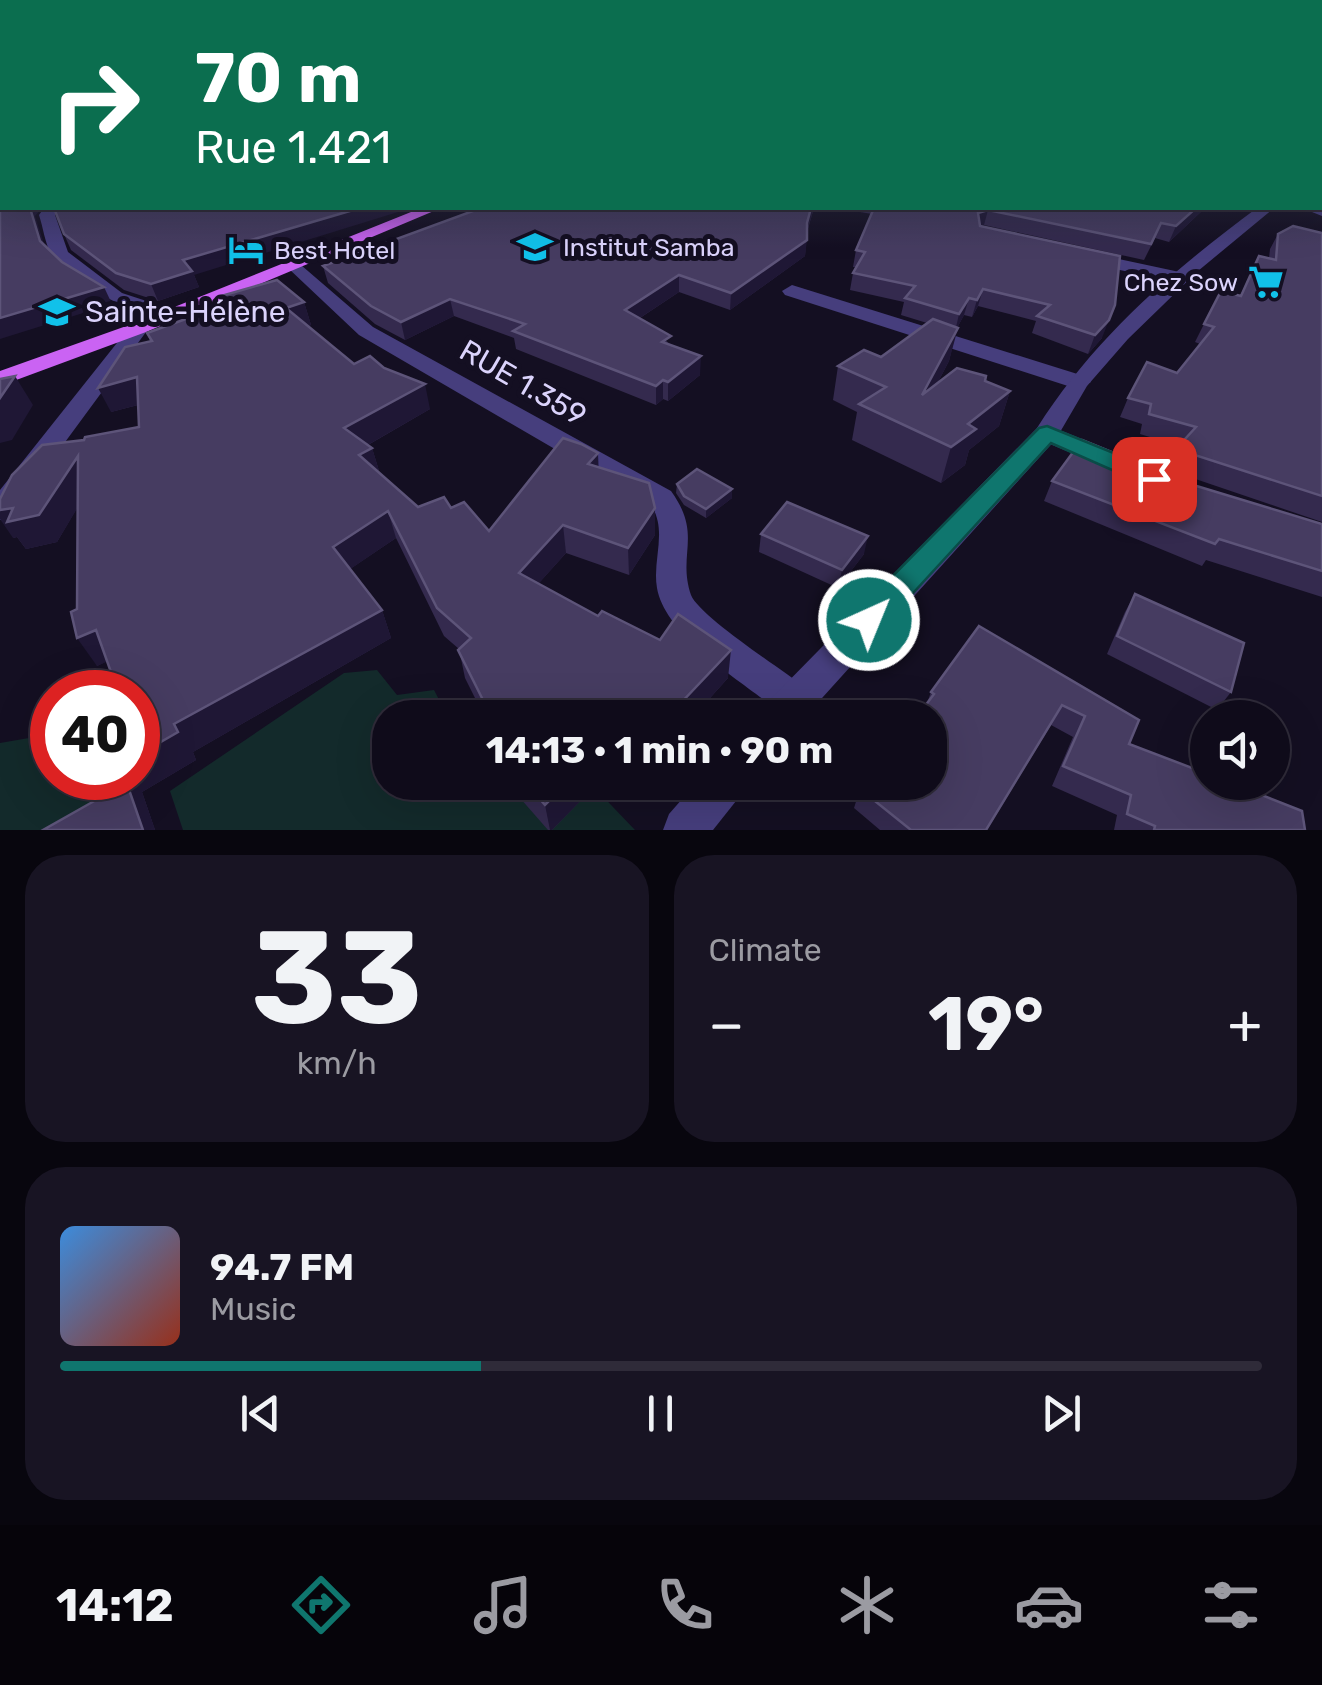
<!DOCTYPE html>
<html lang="en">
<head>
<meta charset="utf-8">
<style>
  body { margin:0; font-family:Rubik,sans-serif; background:#181423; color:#f1f3f6; height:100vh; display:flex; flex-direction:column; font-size:38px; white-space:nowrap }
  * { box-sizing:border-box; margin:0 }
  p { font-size:32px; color:#9b9ba2 }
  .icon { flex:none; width:55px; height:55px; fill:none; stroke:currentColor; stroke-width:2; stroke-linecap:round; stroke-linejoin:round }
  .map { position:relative; height:830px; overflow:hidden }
  .panel { display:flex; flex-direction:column; gap:25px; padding:25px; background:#08060e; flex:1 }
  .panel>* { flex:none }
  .banner { position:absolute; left:0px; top:0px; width:1322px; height:210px; box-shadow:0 10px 40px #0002,0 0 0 2px #2f2b39; background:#0b6e4f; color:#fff; overflow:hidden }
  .buttons { position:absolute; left:1190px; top:700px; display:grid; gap:20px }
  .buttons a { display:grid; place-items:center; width:100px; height:100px; border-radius:50%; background:#0f0b1a; box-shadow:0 10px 40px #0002,0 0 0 2px #2f2b39; font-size:50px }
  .speed { position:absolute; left:30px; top:670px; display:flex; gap:20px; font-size:50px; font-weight:700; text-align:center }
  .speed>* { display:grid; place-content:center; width:130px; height:130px; border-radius:50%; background:#0f0b1a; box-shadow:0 10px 40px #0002,0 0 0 2px #2f2b39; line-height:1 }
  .speed .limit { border:15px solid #d22; background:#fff; color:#111 }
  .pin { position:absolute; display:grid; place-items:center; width:85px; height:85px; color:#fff; margin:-42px; border-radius:20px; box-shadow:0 5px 15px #0006 }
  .me { position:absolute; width:110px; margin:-55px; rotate:44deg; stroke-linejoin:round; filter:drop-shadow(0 0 8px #0008) }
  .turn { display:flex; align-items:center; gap:35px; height:210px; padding:0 30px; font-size:45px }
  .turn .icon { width:130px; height:130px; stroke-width:2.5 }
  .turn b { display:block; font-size:70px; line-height:85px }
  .big { font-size:75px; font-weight:700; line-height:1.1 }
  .panel .widget { flex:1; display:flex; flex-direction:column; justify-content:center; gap:15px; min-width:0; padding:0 35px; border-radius:40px; background:#181423 }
  .panel .dial { align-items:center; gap:0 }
  .dial b { font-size:130px; line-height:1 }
  .song { display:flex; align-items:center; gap:30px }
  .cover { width:120px; height:120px; border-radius:15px; background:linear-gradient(135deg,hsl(210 70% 55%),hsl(10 70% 35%)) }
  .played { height:10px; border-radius:5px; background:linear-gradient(90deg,#0f766e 35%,#2f2b39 35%) }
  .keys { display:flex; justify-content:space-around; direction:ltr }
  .heat { display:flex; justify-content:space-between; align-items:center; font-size:55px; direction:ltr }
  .panel .tiles { flex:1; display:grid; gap:25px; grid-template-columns:1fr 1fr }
  .widget:last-child { grid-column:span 2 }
  .trip { position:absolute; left:372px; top:700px; width:575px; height:100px; border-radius:40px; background:#0f0b1a; box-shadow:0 10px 40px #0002,0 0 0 2px #2f2b39; font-weight:700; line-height:100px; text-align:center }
  .dock { display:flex; height:160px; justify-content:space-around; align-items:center; background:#06040a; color:#9b9ba2 }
  .dock .icon { width:70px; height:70px }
  .dock .selected { color:#0f766e }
  .dock b { font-size:45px; color:#f1f3f6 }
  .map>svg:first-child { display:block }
  .green { fill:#132a2b }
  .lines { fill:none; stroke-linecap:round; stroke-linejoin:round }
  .minor { fill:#463e7d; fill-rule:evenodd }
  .tertiary { fill:#463e7d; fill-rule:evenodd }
  .primary { fill:#ca63f3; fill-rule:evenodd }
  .wall { fill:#342a4e }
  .shaded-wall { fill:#1f1735 }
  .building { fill:#463c61; stroke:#5d5479; stroke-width:2.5 }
  .route { fill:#0f766e; stroke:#0a4d48; stroke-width:2.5 }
  .labels { text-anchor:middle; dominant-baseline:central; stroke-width:10; stroke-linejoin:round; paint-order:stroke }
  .far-poi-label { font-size:25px; fill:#dbd3fc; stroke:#140f22; text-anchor:start }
  .poi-label { font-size:30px; fill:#dbd3fc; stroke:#140f22; text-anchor:start }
  .street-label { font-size:30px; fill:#dbd3fc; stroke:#140f22 }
</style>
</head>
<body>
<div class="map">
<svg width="1322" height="830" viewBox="0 0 1322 830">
  <rect width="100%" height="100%" fill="#140f22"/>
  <g class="green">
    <polygon points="377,670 397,695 434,690 448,717 390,718 390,782 482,783 491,800 528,783 590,783 635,830 183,830 170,791 344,673"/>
    <polygon points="52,734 52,778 89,778 93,826 88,830 0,830 0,743"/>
  </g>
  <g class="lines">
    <g class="minor">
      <path d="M44,208H60L55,215L68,252L122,293L177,311V319C148,325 66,280 51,254C45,243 43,227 39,215Z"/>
      <polygon points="1086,252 1189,274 1191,278 1182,284 1080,261 1080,253"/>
      <path d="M294,259L373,327L671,491C703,535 677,554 691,595C699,616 784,671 806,688L812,700L806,712L793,717L780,712C743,682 665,636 657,588C652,560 668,531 651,505L359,335L288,268V260Z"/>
      <polygon points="792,285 1087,377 1091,382 1079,389 1071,387 785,295 782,291"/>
      <polygon points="139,322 146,324 150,328 146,332 10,517 0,520 0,490 132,324"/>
      <polygon points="1047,425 1117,453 1121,459 1107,468 1038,439 1034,433 1038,427"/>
    </g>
    <g class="tertiary">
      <polygon points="1320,169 1322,169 1320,178"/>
      <polygon points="1322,206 1322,216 1302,208 1320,208"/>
      <path d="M1257,208H1274L1198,271L1128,339L1087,386L1056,439L804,718H760L765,705L1037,428C1094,338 1172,271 1257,208Z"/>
      <polygon points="697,782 746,782 740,796 713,830 663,830 669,814"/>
    </g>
    <polygon class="primary" points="421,208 441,208 146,332 0,386 0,371 132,324"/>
  </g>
  <g class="wall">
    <polygon points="814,208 807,232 805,256 730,310 679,292 640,318 671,345 700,375 668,401 663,399 656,405 516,349 514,338 454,316 405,340 375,324 328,283 323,266"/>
    <polygon points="836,208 1205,208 1169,242 1155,238 1144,260 984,225 980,226 1102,338 1088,354 1032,333 1036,321 978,306 972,317 964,315 957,328 949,361 938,382 985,381 1010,391 999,426 969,450 965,465 941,483 852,440 857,412 833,400 838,366 881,357 927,323 901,315 904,302 850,290 853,273 856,267 853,267 856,250 872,214"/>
    <polygon points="1322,233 1322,522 1166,469 1179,446 1140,434 1142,424 1120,417 1128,398 1177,373 1200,344 1195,342 1204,324 1240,296 1259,256 1269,258 1270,249 1278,234"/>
    <polygon points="64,234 194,275 199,287 158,301 124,290 71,250"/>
    <polygon points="221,296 304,302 311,325 308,326 354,364 430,409 368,445 372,448 380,474 418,507 451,508 489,531 599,468 655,535 629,575 566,553 538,584 598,616 728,678 692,718 485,718 465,678 459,649 444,636 396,538 350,569 382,610 391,638 193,752 196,760 142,792 155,830 43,830 96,800 138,692 107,661 97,666 77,609 77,508 57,542 26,549 17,537 13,538 84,440 139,427 138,405 111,412 150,341 147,333 224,305"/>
    <polygon points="1052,481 1190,484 1322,524 1322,597 1206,560 1202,566 1044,501"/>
    <polygon points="677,484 732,498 706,518 684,505 676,493"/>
    <polygon points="761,534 864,554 838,588 759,552"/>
    <polygon points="1135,594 1231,692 1217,710 1107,654 1125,612"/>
    <polygon points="979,626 1129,744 1305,830 1114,830 1117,815 1052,786 1073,737 1051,725 987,830 880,830 854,808 860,789 927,703 931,692"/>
    <polygon points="506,782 599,782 552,830 548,830"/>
  </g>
  <g class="shaded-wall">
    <polygon points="30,208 42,208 35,216 48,256 40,241"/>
    <polygon points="360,208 411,208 194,275 199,287 158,301 151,284 183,260"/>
    <polygon points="811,208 814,208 805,238 807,223"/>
    <polygon points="1196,208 1205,208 1169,242 1176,226"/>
    <polygon points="988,210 984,225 974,228 978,213"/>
    <polygon points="807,240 805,256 730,310 731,293"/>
    <polygon points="679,275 679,292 626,327 625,310"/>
    <polygon points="104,287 112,304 0,339 0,318"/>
    <polygon points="983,289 978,306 972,317 977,300"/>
    <polygon points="969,298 964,315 955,332 959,314"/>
    <polygon points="450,299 454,316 405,340 401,322"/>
    <polygon points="304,302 311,325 294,331 286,308"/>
    <polygon points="1109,320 1102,338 1088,354 1095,335"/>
    <polygon points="958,328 949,361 913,430 922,395"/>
    <polygon points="701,356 700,375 668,401 668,382"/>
    <polygon points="15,376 33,405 12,440 0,443 0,398"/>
    <polygon points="137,377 149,402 111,412 98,388"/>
    <polygon points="663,380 663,399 656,405 656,386"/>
    <polygon points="425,384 430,409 352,454 344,428"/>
    <polygon points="1010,391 999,426 969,450 965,465 941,483 951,447 968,424"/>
    <polygon points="372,448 380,474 359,455"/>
    <polygon points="598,453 599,479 588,464"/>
    <polygon points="78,456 93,482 57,542 26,549 17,537 13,538 0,519 0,510"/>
    <polygon points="732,489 732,498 706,518 706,509"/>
    <polygon points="655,508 655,535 629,575 628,548"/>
    <polygon points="388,511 396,538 343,574 333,547"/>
    <polygon points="563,525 566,553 523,601 519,573"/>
    <polygon points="868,536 864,554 838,588 842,570"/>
    <polygon points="382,610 391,638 193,752 196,760 142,792 155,830 143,830 125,778 138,778 138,755 174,724"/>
    <polygon points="96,630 115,658 97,666 77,638"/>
    <polygon points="731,650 728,678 692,718 661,718"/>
    <polygon points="1062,705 987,830 986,830"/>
    <polygon points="568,782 599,782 552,830 550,830 545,805"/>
  </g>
  <g class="building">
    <polygon points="2,134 2,208 30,208 40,241 62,262 104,287 0,318 0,135"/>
    <polygon points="54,208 360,208 183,260 192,271 151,284 116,273 64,234"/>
    <polygon points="481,208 811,208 807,223 807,240 731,293 679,275 625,310 671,336 662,342 701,356 668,382 663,380 656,386 513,331 525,324 450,299 401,322 371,306 323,266"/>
    <polygon points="874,208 1196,208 1176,226 1161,223 1151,244 988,210 978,213 980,226 1120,256 1115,305 1109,320 1095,335 1037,316 1050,305 983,289 977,300 969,298 959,314 905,298 915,286 853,273 865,252 856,250"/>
    <polygon points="1293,226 1322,233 1322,496 1176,449 1196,427 1149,414 1151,404 1128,398 1147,362 1177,373 1214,327 1204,324 1221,291 1241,296 1259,256 1276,260 1278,234"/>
    <polygon points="277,280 304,302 286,308 354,364 370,356 384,368 425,384 344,428 372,448 359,455 418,507 444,497 451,508 464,502 489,531 563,438 581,444 598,453 588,464 649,483 655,508 628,548 563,525 519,573 598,616 602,611 660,640 678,614 731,650 677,707 661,718 492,718 458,650 471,638 437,608 388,511 333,547 382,610 174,724 178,732 138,755 138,692 118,692 96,630 77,638 71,612 77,609 78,456 39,515 7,522 13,508 0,510 0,499 12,475 42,445 84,440 85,437 139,427 137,377 98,388 125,347 152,341 147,333 230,303 221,296"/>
    <polygon points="933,319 958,328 922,395 957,368 986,376 985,381 1010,391 968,424 976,429 951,447 859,404 886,387 838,366 864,350 881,357"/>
    <polygon points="15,376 0,398 0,379"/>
    <polygon points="1082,440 1190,484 1322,524 1322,571 1219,539 1215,544 1052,481"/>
    <polygon points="697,469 732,489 706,509 684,496 677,484"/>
    <polygon points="787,502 868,536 842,570 761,534"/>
    <polygon points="1135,594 1244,643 1231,692 1117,636"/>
    <polygon points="979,626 1139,720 1129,744 1208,774 1208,782 1229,782 1302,811 1305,830 1154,830 1155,826 1127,814 1131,795 1063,766 1085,716 1062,705 986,830 911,830 860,789 865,782 930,782 930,718 916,718 934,694 931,692"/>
    <polygon points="89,778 125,778 143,830 43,830 96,800"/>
    <polygon points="525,782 568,782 545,805"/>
  </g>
  <linearGradient id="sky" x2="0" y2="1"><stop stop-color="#0b0813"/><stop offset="0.53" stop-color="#34374f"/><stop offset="1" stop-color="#34374f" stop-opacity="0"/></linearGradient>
  <rect width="1322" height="247" fill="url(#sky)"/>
  <polygon class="route" points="1047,426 1163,473 1167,479 1154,487 1146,485 1051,443 880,629 869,632 858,629 854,620 858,611 1039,428"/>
  <defs>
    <symbol id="university-bare" viewBox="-9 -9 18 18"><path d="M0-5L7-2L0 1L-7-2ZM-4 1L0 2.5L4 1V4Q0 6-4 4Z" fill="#11c1ea" stroke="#140f22" stroke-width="2.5" paint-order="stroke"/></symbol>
    <symbol id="hotel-bare" viewBox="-9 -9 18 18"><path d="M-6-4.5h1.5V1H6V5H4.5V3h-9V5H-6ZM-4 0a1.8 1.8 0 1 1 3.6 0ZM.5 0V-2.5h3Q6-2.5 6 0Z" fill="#11c1ea" stroke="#140f22" stroke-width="2.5" paint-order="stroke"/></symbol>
    <symbol id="supermarket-bare" viewBox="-9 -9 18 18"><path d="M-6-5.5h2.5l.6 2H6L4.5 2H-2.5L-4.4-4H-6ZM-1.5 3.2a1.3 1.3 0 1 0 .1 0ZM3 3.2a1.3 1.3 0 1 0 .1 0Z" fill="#11c1ea" stroke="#140f22" stroke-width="2.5" paint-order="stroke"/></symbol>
    <symbol id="school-bare" viewBox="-9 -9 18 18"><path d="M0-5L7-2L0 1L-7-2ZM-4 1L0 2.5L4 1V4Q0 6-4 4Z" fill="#11c1ea" stroke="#140f22" stroke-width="2.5" paint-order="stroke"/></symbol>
  </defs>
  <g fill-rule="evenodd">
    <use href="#university-bare" x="510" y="222" width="50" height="50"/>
    <use href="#hotel-bare" x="221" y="225" width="50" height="50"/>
    <use href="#supermarket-bare" x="1241" y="257" width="50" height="50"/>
    <use href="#school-bare" x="32" y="287" width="50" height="50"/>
  </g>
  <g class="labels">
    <g class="far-poi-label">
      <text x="563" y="247">Institut Samba</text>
      <text x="274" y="250">Best Hotel</text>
      <text x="1238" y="282" text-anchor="end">Chez Sow</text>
    </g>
    <g class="poi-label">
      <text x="85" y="312">Sainte-Hélène</text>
    </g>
    <g class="street-label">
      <text transform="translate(523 383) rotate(30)">RUE 1.359</text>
    </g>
  </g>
</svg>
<div class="buttons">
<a><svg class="icon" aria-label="sound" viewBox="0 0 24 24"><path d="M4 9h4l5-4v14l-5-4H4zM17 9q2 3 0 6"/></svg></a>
</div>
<div class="speed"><div class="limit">40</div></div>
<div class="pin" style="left:1154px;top:479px;background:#d93025"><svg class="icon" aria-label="arrive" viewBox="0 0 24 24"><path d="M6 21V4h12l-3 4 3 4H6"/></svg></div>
<svg class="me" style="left:869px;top:620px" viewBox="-20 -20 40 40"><circle r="17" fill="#0f766e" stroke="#fff" stroke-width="3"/><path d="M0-11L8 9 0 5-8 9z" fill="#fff"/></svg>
<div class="trip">14:13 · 1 min · 90 m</div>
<div class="banner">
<div class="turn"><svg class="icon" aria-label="right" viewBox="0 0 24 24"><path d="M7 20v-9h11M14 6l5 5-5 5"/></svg><div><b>70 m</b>Rue 1.421</div></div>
</div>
</div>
<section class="panel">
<div class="tiles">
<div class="widget dial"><b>33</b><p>km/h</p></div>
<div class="widget"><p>Climate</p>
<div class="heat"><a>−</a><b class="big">19°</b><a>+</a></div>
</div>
<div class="widget">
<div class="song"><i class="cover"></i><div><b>94.7 FM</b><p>Music</p></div></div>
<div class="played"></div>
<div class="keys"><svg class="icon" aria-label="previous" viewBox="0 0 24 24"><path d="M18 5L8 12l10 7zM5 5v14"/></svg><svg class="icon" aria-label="pause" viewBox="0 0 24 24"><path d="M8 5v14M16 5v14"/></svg><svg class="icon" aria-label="next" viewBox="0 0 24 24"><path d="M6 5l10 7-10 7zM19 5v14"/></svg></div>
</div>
</div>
</section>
<nav class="dock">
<b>14:12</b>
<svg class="icon selected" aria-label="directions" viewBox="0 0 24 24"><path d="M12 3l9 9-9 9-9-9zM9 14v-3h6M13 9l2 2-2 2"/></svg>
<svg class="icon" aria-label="music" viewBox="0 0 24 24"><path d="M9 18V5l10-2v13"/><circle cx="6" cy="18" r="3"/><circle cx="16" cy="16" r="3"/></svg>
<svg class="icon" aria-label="phone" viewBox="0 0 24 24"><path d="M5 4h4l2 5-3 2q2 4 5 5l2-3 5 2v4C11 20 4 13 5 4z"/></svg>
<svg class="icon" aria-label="climate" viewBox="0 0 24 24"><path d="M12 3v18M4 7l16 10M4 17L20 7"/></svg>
<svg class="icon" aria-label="car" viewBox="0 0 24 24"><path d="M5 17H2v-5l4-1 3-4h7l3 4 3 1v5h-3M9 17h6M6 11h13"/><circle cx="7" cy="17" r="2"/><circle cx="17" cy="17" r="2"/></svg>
<svg class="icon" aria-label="filters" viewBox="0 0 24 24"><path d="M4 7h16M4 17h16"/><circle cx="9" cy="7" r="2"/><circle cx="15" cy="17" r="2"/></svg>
</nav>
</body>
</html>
